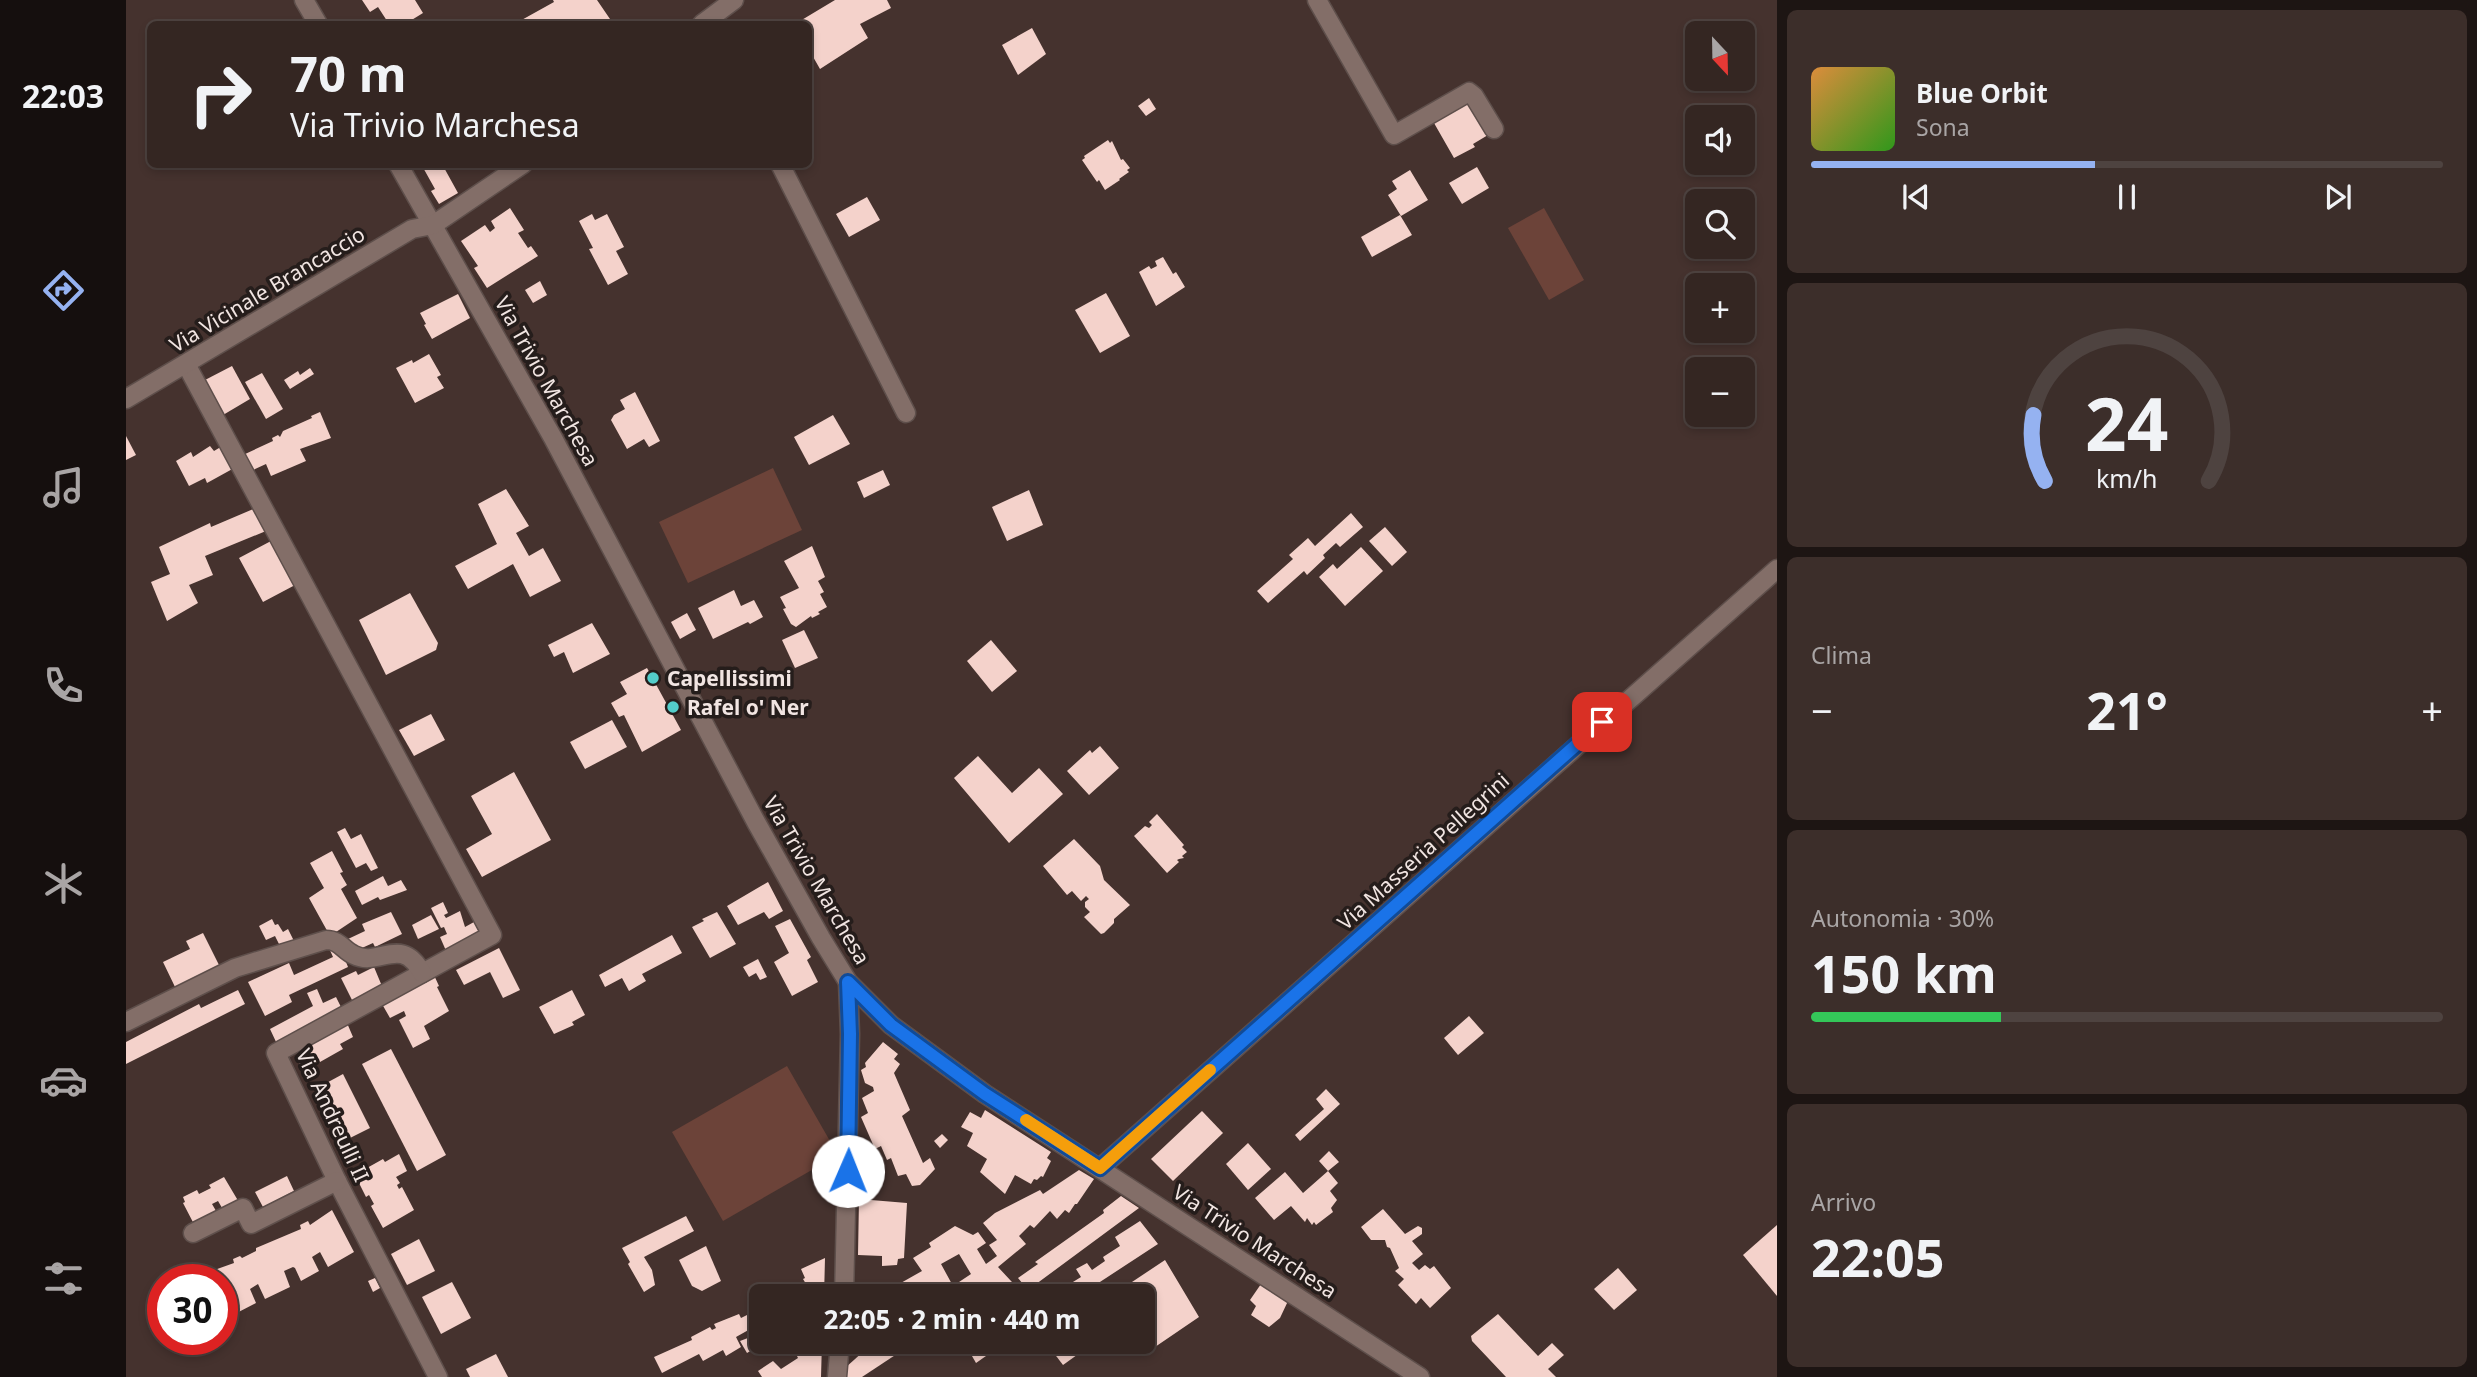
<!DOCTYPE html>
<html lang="it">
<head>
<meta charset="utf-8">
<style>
  body { margin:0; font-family:"Noto Sans",sans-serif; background:#3c2e2a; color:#f1f3f6; height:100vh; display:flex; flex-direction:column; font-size:26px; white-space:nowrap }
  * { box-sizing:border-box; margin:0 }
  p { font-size:23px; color:#a9a5a5 }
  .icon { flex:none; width:38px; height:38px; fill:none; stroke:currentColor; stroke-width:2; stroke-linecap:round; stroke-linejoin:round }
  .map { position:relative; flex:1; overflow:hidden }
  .panel { display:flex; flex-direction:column; gap:10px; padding:10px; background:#1d1513; width:700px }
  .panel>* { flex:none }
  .guide { position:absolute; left:21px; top:21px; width:665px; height:147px; border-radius:10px; box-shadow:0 4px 10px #0003,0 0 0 2px #4e4340; background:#342622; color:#f1f3f6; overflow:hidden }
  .needle { width:46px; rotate:158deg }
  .tools { position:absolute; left:1559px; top:21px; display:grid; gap:14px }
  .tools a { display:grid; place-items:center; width:70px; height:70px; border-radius:10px; background:#342622; box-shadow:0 4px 10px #0003,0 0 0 2px #4e4340; font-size:35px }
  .speed { position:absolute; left:21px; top:1264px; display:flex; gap:14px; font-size:35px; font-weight:700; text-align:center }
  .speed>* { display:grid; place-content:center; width:91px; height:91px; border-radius:50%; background:#342622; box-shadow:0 4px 10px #0003,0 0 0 2px #4e4340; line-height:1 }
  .speed .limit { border:10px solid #d22; background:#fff; color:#111 }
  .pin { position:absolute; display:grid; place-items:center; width:60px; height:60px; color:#fff; margin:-30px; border-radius:14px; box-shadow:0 4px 10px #0006 }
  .me { position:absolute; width:77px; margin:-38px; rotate:1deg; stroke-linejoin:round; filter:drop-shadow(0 0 5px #0008) }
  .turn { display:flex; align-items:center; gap:24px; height:147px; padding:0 28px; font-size:32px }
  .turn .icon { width:91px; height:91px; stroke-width:2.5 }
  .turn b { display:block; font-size:49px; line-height:60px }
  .big { font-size:52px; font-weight:700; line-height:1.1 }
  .panel .card { flex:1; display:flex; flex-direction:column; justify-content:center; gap:10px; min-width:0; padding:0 24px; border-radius:10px; background:#3c2e2a }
  .panel .dial { align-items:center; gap:0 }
  .dial svg { height:182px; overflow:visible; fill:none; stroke:#4e4340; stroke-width:7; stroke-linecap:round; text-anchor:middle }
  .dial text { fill:#f1f3f6; stroke:none }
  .song { display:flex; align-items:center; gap:21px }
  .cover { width:84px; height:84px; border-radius:10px; background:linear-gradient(135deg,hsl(30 70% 55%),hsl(110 70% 35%)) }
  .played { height:7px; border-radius:4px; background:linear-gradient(90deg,#95b2f1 45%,#4e4340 45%) }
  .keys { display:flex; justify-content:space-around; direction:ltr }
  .heat { display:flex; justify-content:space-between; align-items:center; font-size:38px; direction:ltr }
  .charge { height:10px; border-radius:5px; background:linear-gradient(90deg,#34c759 30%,#4e4340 0) }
  .trip { position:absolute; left:623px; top:1284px; width:406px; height:70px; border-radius:10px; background:#342622; box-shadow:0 4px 10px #0003,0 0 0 2px #4e4340; font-weight:700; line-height:70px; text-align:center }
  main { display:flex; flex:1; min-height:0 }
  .dock { display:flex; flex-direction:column; width:126px; justify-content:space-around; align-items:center; background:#150f0e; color:#a9a5a5 }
  .dock .icon { width:49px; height:49px }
  .dock .current { color:#95b2f1 }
  .dock b { font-size:32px; color:#f1f3f6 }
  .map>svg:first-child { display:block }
  .green { fill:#6c4339 }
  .building { fill:#f4d2cb; fill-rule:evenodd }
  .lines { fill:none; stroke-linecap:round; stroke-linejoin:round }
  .minor-casing { stroke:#5e4f4b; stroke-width:21 }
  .minor { stroke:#836e68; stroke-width:18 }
  .route-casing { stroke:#114b97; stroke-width:18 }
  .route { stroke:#1a73e8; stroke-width:12 }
  .slow { stroke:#f59e0b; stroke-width:12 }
  .poi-dot { fill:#53cdca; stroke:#251d1b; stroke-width:2.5 }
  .labels { text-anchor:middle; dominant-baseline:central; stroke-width:7; stroke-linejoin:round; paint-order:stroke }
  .street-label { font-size:21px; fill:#f1e5e2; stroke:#251d1b }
  .poi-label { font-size:21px; font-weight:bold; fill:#f1e5e2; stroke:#251d1b; text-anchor:start }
</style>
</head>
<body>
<main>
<nav class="dock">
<b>22:03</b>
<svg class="icon current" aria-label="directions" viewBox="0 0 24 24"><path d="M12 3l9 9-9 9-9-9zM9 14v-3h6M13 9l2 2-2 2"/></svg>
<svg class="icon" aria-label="music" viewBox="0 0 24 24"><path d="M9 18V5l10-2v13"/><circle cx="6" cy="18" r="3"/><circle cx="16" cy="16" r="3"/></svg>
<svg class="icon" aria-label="phone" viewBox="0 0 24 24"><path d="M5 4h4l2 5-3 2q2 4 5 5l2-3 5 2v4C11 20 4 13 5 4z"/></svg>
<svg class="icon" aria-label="climate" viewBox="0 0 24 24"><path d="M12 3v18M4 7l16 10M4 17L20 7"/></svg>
<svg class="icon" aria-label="car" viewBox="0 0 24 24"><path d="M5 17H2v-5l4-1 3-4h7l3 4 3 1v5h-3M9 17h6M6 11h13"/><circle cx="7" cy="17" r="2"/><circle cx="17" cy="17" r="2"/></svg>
<svg class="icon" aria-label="filters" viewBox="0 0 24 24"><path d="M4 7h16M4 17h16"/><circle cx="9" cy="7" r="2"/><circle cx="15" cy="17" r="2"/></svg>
</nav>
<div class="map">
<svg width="1651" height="1377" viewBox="0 0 1651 1377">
  <rect width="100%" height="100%" fill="#45322e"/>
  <g class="green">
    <polygon points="1418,208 1458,280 1423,300 1382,228"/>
    <polygon points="647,468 676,530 562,583 533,522"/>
    <polygon points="661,1066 712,1155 597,1221 546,1132"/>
  </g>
  <g class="building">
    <polygon points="236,0 289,0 297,13 284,21 286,23 283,24 263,24 252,7 244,12"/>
    <polygon points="427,0 471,0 484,19 476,24 394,24 392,22 428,2"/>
    <polygon points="709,0 761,0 765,8 734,24 742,38 694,69 682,48 682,24 669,24"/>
    <polygon points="906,28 920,54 892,75 876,45"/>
    <polygon points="1023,98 1030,109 1020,116 1012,106"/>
    <polygon points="1342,99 1362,135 1347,144 1349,147 1328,158 1308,123 1331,110 1329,106"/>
    <polygon points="982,140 984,143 986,141 995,160 997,159 1004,168 1001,170 1003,172 993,179 994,180 979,190 973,180 971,182 956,160 959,158 958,156"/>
    <polygon points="295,164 316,164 332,193 313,204 305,191 309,189"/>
    <polygon points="1351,167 1363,188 1336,204 1323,183"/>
    <polygon points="1284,170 1302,200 1275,216 1262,195 1271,189 1266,181"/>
    <polygon points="741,197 754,220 723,237 710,214"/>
    <polygon points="384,208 398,230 392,233 402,248 405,246 412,256 361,288 348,268 352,266 335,241 359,225 364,232 369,228 365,221"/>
    <polygon points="466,214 469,220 481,214 498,247 490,251 502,274 482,285 463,249 467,248 453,221"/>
    <polygon points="1274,215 1286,235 1246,257 1235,237"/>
    <polygon points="1037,257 1047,274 1050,272 1059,287 1030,306 1013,272 1023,266 1025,269 1031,266 1029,261"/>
    <polygon points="414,281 421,295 407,303 399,290"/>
    <polygon points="980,293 1004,336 974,353 949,310"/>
    <polygon points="332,294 344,318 306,339 298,325 300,324 294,313"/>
    <polygon points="303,354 315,375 311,377 318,388 289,403 270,368 286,360 287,363"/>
    <polygon points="106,366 124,399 97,415 79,380"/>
    <polygon points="184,368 188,374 164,389 158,380 172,371 174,375"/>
    <polygon points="136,373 157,409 140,419 119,382"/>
    <polygon points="509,392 534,441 523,447 518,439 501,449 485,420 488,415 499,409 494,400"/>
    <polygon points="194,412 205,438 174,449 180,461 145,476 140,464 125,471 117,455 147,441 146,438 152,435 154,437 157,431 186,418 185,416"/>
    <polygon points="707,415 724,444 683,465 668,437"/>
    <polygon points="0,436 10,455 0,460"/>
    <polygon points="98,445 110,467 81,483 79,478 63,486 50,461 65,452 67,457 84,446 88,451"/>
    <polygon points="757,470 764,485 738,498 731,482"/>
    <polygon points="380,489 403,526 390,533 403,556 417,548 435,581 404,597 387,564 342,589 329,566 371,544 352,504"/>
    <polygon points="903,490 917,525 881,541 866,507"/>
    <polygon points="132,507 140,531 79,556 87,575 63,585 72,603 41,621 25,582 44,574 33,547 84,523 85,527"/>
    <polygon points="1225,513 1237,527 1214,547 1210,543 1197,555 1199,558 1181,575 1178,571 1142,603 1131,591 1167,559 1163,555 1182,538 1189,546"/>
    <polygon points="1259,527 1281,552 1266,566 1243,541"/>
    <polygon points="145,541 152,555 156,554 171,584 137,602 113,558"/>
    <polygon points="686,546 699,577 692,581 698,592 694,594 701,607 692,612 694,614 686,618 685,616 670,627 665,624 657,609 660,608 654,597 673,588 658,561"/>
    <polygon points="1235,547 1257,571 1219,606 1193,577 1207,564 1211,569"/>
    <polygon points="608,590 615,606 628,600 637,617 624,624 622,622 587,639 572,608"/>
    <polygon points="284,593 312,643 310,650 260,675 233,620"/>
    <polygon points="561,613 570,630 554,639 545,622"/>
    <polygon points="466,623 484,654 447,673 438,652 428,657 422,645"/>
    <polygon points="678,630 692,658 669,668 656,640"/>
    <polygon points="865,640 891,671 866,692 841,661"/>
    <polygon points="521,668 555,730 516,752 498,715 493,717 485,703 501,694 494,682"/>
    <polygon points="305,714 319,740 288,756 273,730"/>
    <polygon points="486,720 501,747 459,769 444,742"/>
    <polygon points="974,746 993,768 963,795 941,771 964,750 966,753"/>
    <polygon points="852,756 886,793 913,768 937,794 883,843 828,778"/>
    <polygon points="388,772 425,840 356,877 340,849 366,834 345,796"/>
    <polygon points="1031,814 1058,845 1056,847 1061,852 1056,856 1058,858 1053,859 1051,860 1053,862 1041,873 1008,836 1019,826 1023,828 1026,825 1023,822"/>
    <polygon points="219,828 225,839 235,834 252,868 245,871 240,863 230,868 211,832"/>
    <polygon points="948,839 974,866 978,880 1004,905 988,919 988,923 978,933 975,934 958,917 964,912 959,907 959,902 963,899 960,896 955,901 946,891 941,895 917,866"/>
    <polygon points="206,851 217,872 214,873 221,885 215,889 231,918 204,936 183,898 198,888 184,863"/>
    <polygon points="257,876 262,886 275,880 281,890 254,900 252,897 236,905 229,891"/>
    <polygon points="642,882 657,911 643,919 638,912 612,925 601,906"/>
    <polygon points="317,902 322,913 318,915 320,918 334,911 339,927 348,922 355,936 321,953 314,937 321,934 318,927 315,928 305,908"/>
    <polygon points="265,912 276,934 249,947 247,943 227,952 222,939 239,931 236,924"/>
    <polygon points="591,912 610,944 584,958 566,927 578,921 576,919"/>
    <polygon points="305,915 313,929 292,939 286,925"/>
    <polygon points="146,919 149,925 152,924 157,932 162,929 169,943 156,950 149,936 140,940 133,926"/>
    <polygon points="664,919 685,957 681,960 692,982 666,996 648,962 663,953 649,926"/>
    <polygon points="77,933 94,967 50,989 37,962 64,949 60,941"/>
    <polygon points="546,935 556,953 516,974 520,981 503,991 496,978 479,987 473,975"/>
    <polygon points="213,944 222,967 163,995 166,1002 139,1016 122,982 163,963 168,975 207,957 203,948"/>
    <polygon points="373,948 394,990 377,998 364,972 338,985 330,970"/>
    <polygon points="632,959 641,977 634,980 630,973 623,977 617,967"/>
    <polygon points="248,967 258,991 228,1004 215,978 230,971 232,975"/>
    <polygon points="307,973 313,986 311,987 323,1011 298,1026 304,1039 287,1048 273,1020 280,1016 278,1011 264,1018 256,1004"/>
    <polygon points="191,989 197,1003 210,997 216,1009 151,1044 144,1029 187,1006 181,993"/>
    <polygon points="112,990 119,1004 0,1064 0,1042 73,1004 75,1008"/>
    <polygon points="446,990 459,1015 446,1022 448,1025 428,1034 413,1007"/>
    <polygon points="1343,1016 1358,1033 1332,1055 1318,1038"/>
    <polygon points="221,1023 227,1037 214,1044 217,1049 194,1062 191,1057 175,1066 170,1057 186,1048 183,1043"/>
    <polygon points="757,1042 772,1054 768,1059 774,1064 768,1073 784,1110 776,1116 797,1163 804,1158 809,1169 794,1185 786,1186 780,1174 772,1176 765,1158 761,1160 755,1146 749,1149 735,1117 742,1113 736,1098 748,1091 747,1087 739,1083 735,1070 740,1067 739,1063"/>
    <polygon points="265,1049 320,1155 291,1171 236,1064"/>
    <polygon points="217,1074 244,1128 220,1140 193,1087"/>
    <polygon points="1200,1089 1214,1104 1174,1141 1169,1135 1198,1109 1190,1099"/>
    <polygon points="859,1110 925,1152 921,1158 925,1161 917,1177 915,1176 911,1180 908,1179 905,1184 889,1175 879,1194 854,1172 861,1159 841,1146 847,1133 835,1127 844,1112 855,1118"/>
    <polygon points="1076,1111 1097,1133 1047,1181 1025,1159"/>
    <polygon points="816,1134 822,1140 814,1148 808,1141"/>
    <polygon points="1122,1143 1145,1169 1122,1190 1100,1164"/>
    <polygon points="1203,1151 1213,1162 1202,1171 1212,1183 1204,1191 1211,1200 1205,1208 1207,1212 1190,1225 1188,1222 1186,1225 1181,1218 1179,1222 1165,1206 1148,1220 1129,1198 1159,1172 1177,1193 1202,1171 1193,1161"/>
    <polygon points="273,1154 281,1171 270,1177 274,1183 271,1185 273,1189 276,1187 288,1210 257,1228 245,1206 248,1204 243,1195 240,1197 230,1177 232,1173 257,1159 259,1162"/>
    <path d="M953,1170L968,1179L951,1204H949L943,1213L939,1210L931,1219L924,1211L908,1228L904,1225L893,1236L900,1244L872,1267L897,1294L893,1297H780L773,1284L796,1271L787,1258L805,1247L803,1243L829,1226L847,1235L852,1232L860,1243L851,1249L860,1264L871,1256L863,1245L871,1240L857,1223L869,1213L914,1190L917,1194ZM833,1254L845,1274L827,1286L815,1264Z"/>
    <polygon points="161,1176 168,1191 137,1207 129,1192"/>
    <polygon points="98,1177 114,1204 99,1213 92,1201 86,1204 93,1216 70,1228 57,1203 59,1202 57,1197 71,1190 73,1194 85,1188 83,1185"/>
    <polygon points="995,1196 1013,1208 902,1290 892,1278 912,1264 909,1262 978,1213 977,1210"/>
    <polygon points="733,1199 781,1203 778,1258 772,1259 771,1265 756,1266 756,1256 732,1255"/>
    <polygon points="1257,1209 1279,1234 1292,1226 1296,1228 1296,1234 1286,1241 1297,1254 1286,1263 1293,1270 1299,1265 1304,1269 1308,1266 1325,1288 1304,1308 1295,1298 1290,1304 1272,1285 1278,1279 1269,1271 1273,1268 1264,1248 1261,1247 1259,1240 1245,1240 1235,1227"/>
    <polygon points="206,1210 228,1252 202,1267 194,1252 186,1257 193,1271 175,1281 169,1268 167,1267 158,1271 164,1287 139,1299 132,1284 124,1289 130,1303 101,1318 96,1308 96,1279 83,1279 80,1273 108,1263 107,1259 114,1256 116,1258 130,1251 130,1248 175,1229 174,1225 182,1221 184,1225"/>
    <polygon points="560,1216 568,1231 518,1257 526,1270 529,1285 518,1292 502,1264 504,1262 496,1248"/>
    <polygon points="1014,1221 1032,1244 951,1297 938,1297 934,1290 955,1277 950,1269 961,1263 966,1270 979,1261 977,1257 994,1246 989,1237"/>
    <polygon points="1651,1225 1651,1296 1617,1255"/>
    <polygon points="293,1239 309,1271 281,1285 265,1254"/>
    <polygon points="580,1246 595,1281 576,1291 566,1286 553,1260"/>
    <polygon points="699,1258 698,1297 688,1297 677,1279 679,1278 675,1269"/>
    <polygon points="1039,1260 1073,1317 1029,1347 1017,1327 1017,1297 998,1297 994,1290"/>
    <polygon points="1492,1268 1511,1290 1488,1310 1468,1289"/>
    <polygon points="249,1278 254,1288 247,1292 242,1281"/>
    <polygon points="326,1282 345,1318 315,1334 296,1297"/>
    <polygon points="651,1283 658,1297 637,1297 638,1289"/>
    <polygon points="1135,1284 1162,1301 1154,1318 1143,1327 1125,1315 1130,1306 1124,1300"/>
    <polygon points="635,1308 635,1323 610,1337 615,1347 600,1356 597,1350 577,1361 573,1354 536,1373 528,1357 566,1340 565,1337 584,1327 586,1330 590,1328 588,1324 613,1314 615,1318"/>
    <polygon points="1372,1314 1412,1356 1426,1343 1438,1355 1422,1369 1430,1377 1380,1377 1346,1341 1345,1336"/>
    <polygon points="635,1333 635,1342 646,1342 633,1350 631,1347 621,1353 614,1341"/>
    <polygon points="664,1342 696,1342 695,1377 636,1377 632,1371 647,1361 655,1369 672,1358"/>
    <polygon points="748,1342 789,1342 736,1377 718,1377 719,1368"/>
    <polygon points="838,1342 880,1342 850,1363"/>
    <polygon points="923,1342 969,1342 937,1365 921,1344"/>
    <polygon points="370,1354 382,1377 344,1377 340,1369"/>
  </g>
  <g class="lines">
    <defs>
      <g id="minor">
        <polyline points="178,0 192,24"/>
        <polyline points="1191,0 1268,135 1343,92 1348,96 1368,129"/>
        <polyline points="576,24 608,0"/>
        <polyline points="272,164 427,438 630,822 695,938 722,982 765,1025 859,1094 1294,1377"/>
        <polyline points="654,164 780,413"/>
        <polyline points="60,364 366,935 150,1053 211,1181 312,1377"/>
        <polyline points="0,399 286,229 307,225 397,164"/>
        <path d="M0,1022L109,968L200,940C214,940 217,950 228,955C253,968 275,934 296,973"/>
        <polyline points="974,1168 1651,569"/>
        <polyline points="67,1233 117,1208 125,1224 211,1181"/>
        <polyline points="718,1297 724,1034 722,982"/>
        <polyline points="711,1377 714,1342"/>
      </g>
    </defs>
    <use href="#minor" class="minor-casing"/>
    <use href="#minor" class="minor"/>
  </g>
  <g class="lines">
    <defs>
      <polyline id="route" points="722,1171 724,1034 722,982 765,1025 859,1094 974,1168 1476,722"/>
    </defs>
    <use href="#route" class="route-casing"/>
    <use href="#route" class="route"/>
    <polyline class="slow" points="900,1120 974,1168 1084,1070"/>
  </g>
  <g class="poi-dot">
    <circle cx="527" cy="678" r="7"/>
    <circle cx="547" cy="707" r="7"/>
  </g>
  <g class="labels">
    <g class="street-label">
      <text transform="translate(141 289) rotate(-31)">Via Vicinale Brancaccio</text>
      <text transform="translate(421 381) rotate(61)">Via Trivio Marchesa</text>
      <text transform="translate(1297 851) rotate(-42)">Via Masseria Pellegrini</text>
      <text transform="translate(691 880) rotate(60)">Via Trivio Marchesa</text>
      <text transform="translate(207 1115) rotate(65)">Via Andreulli II</text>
      <text transform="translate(1129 1241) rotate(33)">Via Trivio Marchesa</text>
    </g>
    <g class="poi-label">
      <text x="541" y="678">Capellissimi</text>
      <text x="561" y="707">Rafel o' Ner</text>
    </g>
  </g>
</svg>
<div class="tools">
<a><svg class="needle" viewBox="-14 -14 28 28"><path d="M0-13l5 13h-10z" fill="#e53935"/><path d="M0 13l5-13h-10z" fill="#a9a5a5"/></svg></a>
<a><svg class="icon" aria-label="sound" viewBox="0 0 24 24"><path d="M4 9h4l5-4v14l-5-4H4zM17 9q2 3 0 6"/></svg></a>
<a><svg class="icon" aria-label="search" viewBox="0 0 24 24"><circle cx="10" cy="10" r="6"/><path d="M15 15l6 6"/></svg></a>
<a>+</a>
<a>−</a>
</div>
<div class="speed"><div class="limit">30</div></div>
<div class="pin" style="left:1476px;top:722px;background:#d93025"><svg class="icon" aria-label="arrive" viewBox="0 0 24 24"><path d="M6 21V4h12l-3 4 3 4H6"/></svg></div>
<svg class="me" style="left:722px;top:1171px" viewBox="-20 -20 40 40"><circle r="19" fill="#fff"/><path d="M0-13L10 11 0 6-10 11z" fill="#1a73e8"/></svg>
<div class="trip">22:05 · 2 min · 440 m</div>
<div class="guide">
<div class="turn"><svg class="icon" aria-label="right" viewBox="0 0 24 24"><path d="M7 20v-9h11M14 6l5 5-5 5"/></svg><div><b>70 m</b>Via Trivio Marchesa</div></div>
</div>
</div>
<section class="panel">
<div class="card">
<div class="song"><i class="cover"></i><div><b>Blue Orbit</b><p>Sona</p></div></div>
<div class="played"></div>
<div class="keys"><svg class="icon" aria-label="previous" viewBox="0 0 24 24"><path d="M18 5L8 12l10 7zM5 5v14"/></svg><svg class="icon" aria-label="pause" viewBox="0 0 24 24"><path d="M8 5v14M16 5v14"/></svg><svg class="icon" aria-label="next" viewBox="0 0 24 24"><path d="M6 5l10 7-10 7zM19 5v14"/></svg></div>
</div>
<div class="card dial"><svg viewBox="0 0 100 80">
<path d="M14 69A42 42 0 1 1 86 69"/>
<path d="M14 69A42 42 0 0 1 9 40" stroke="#95b2f1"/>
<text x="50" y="56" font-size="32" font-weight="700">24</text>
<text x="50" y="72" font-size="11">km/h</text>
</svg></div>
<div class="card"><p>Clima</p>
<div class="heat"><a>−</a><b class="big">21°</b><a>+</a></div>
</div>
<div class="card"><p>Autonomia · 30%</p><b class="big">150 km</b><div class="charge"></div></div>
<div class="card"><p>Arrivo</p><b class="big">22:05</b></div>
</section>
</main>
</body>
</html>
